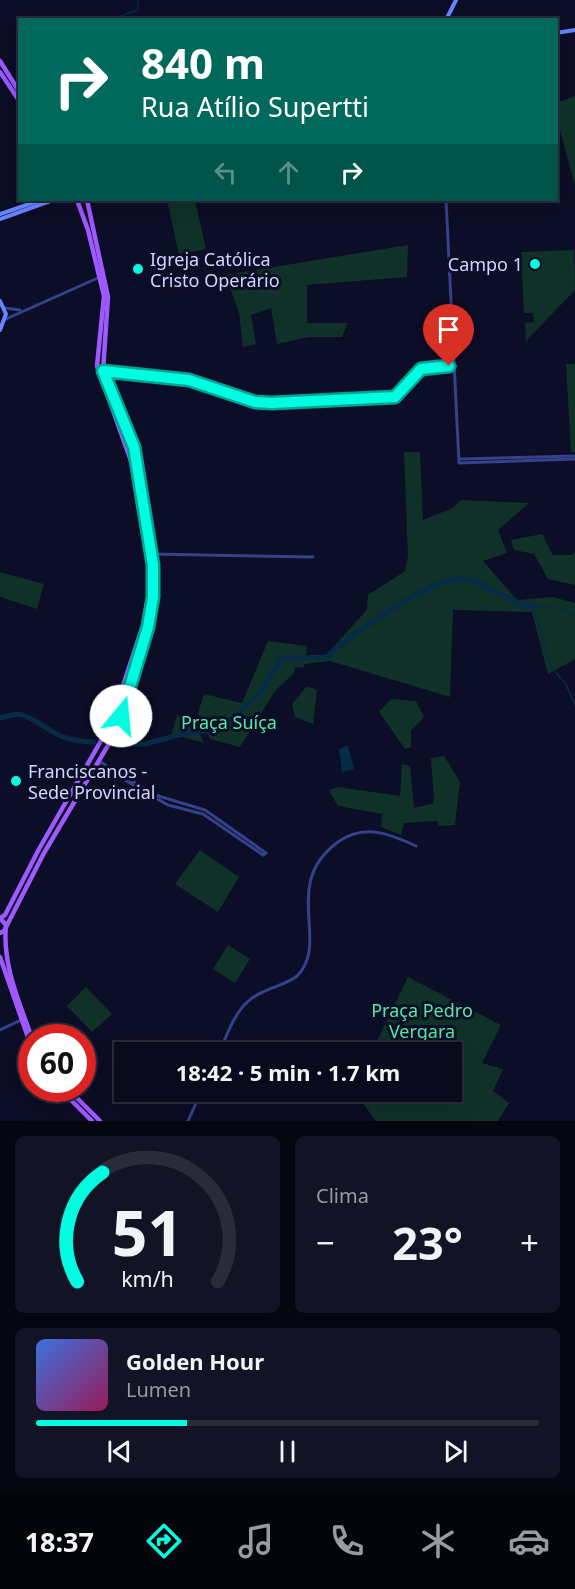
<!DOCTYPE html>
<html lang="pt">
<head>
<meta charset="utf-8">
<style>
  body { margin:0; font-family:"Noto Sans",sans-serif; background:#121325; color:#f1f3f6; height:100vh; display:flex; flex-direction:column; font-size:22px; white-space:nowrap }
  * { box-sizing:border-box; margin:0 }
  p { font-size:20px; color:#999aa3 }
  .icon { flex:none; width:33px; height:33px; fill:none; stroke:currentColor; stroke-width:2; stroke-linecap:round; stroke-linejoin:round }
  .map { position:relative; height:1121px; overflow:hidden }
  .side { display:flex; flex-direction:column; gap:15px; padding:15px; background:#05060f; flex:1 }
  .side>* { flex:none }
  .guide { position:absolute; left:18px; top:18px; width:540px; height:183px; border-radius:0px; box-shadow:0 6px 24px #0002,0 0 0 2px #292b3b; background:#00695c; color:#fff; overflow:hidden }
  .speed { position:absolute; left:18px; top:1024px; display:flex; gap:12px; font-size:30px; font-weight:700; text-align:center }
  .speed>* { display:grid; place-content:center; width:78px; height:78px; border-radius:50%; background:#090a1c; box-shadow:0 6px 24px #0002,0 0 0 2px #292b3b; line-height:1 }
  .speed .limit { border:9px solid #d22; background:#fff; color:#111 }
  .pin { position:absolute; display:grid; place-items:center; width:51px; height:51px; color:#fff; margin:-62px -26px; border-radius:50% 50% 50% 0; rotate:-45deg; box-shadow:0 0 6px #0007 }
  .pin .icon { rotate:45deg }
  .me { position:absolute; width:66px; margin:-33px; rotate:17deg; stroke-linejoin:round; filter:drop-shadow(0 0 4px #0008) }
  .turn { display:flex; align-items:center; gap:21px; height:126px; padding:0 24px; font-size:27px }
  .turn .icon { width:78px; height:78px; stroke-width:2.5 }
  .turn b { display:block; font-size:42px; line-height:51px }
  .lanes { display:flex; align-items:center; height:57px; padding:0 24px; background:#0003; justify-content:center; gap:30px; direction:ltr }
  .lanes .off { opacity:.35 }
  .big { font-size:45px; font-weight:700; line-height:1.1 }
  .side .card { flex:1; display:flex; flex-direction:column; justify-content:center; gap:9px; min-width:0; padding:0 21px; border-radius:9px; background:#121325 }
  .side .dial { align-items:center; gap:0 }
  .dial svg { height:156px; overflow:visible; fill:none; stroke:#292b3b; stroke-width:7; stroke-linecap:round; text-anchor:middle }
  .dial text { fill:#f1f3f6; stroke:none }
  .song { display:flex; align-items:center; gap:18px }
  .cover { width:72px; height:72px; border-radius:9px; background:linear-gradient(135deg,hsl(220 70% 55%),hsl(330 70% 35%)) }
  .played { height:6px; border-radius:3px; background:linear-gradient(90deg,#00fde1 30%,#292b3b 30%) }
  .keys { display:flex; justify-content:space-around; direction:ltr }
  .heat { display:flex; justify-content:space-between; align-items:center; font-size:33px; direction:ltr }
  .side .tiles { flex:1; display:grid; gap:15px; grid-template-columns:1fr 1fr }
  .card:last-child { grid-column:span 2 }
  .trip { position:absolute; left:114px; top:1042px; width:348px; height:60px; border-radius:0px; background:#090a1c; box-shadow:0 6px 24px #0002,0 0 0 2px #292b3b; font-weight:700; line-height:60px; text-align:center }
  .tabs { display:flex; height:96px; justify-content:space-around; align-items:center; background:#04040b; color:#999aa3 }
  .tabs .icon { width:42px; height:42px }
  .tabs .selected { color:#00fde1 }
  .tabs b { font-size:27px; color:#f1f3f6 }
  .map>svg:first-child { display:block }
  .green { fill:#0f3128 }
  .water { fill:#052b47 }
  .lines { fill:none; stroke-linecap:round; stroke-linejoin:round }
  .stream { stroke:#052b47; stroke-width:1.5 }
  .river { stroke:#052b47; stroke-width:5 }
  .tertiary { stroke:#33428a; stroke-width:3 }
  .secondary { stroke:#6984ff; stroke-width:4 }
  .primary { stroke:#9e59ff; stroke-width:4.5 }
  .route-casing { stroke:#00a492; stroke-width:15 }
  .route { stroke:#00fde1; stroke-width:10 }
  .poi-dot { fill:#00fde1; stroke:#0c0d26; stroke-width:2 }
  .labels { text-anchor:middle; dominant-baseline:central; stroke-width:6; stroke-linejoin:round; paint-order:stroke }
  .poi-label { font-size:18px; fill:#d2d6ff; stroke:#0c0d26; text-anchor:start }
  .park-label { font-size:18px; fill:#51eba5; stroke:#0c0d26 }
</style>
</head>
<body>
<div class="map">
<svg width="575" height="1121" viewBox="0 0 575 1121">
  <rect width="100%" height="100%" fill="#0c0d26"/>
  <g class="green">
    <polygon points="575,96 575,186 557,119 557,103"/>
    <polygon points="167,200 195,200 206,249 179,255"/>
    <polygon points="408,245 407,277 307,285 307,323 348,323 342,337 309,337 277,344 271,308 251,315 256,344 243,347 239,312 225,275"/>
    <polygon points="574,250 575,290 526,341 525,323 534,322 533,313 524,313 521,252"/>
    <polygon points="566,364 575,364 575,452 571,452"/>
    <polygon points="404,452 420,452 423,520 453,508 461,500 529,503 498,530 507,553 483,561 517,600 553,597 575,603 575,659 548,674 532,612 453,610 450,697 330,661 305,664 303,668 295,667 294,673 275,691 240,747 210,739 198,713 204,694 242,703 268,641 307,646 306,656 326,655 367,610 368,595 405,571 408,556"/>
    <polygon points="542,534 553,555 573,555 575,551 575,585 548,579 534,554 514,550 511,540"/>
    <polygon points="0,572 44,584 37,609 0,597"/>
    <polygon points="307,686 317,690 313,724 295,717 292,704"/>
    <polygon points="391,699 416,701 424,717 411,731 411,747 405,749 379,712"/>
    <polygon points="177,715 193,719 204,743 172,734"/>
    <polygon points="444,756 460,782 455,825 439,826 437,821 404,823 401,835 381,827 382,814 338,806 329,790 338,787 400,796 402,764 410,766 414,808 434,803 431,758"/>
    <polygon points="200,850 239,877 218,912 175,884"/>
    <polygon points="228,945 250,959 235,983 213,969"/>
    <polygon points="408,977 501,1025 482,1063 503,1069 493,1091 509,1103 498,1121 376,1121 360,1099 361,1092 452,1092 452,1053 371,1053"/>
    <polygon points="86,987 112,1014 92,1032 67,1006"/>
  </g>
  <polygon class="water" points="348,745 354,769 342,772 339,749"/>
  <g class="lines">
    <g class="stream">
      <polyline points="110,20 138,10 138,0"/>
      <polyline points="575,616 561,608 533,607 551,667 565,683 575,705"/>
    </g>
    <g class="river">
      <path d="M0,718C7,717 16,712 23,715C54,729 55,741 94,742"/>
      <path d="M113,744H145L182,734L211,730L232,719L260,693L282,658L327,657C349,635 435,575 465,579C487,582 507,603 533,607"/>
    </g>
    <g class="tertiary">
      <polyline points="446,200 459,463 575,459"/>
      <polyline points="5,308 20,310"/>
      <polyline points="6,319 100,277"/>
      <polyline points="103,371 189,380 255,402 272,403 395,397 421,369 456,366"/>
      <polyline points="460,459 575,456"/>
      <polyline points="152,554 313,557"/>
      <polyline points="99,761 155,795 205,810 266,853 263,855"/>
      <polyline points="97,764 168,805 203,814 263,855"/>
      <polyline points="0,1030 21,1020"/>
      <path d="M219,1053C230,1028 237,1003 263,992C273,987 289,983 297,976C331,942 280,884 338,842C364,823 390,834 416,846"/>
      <polyline points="188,1121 201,1092"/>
    </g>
    <g class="secondary">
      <polyline points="446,20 456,0"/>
      <polyline points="556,33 575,30"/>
      <polyline points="0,214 41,200"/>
      <polyline points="0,219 53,200"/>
      <polyline points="0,301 6,314 0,330"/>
    </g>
    <g class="primary">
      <polyline points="0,61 20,93"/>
      <polyline points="0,72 20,102"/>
      <polyline points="0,918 5,915 39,849 110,725 143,625 149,593 148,563 131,461 97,366 104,296 88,230 77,200"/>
      <path d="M0,918L6,925C2,964 19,1002 32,1038"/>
      <polyline points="0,933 4,931 44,853 110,742 119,722 152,609 152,554 138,465 129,433 103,371 108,297 87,200"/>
      <polyline points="0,957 32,1049"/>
      <polyline points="60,1089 92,1121"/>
      <polyline points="68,1089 100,1121"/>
    </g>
  </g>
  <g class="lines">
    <defs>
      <polyline id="route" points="121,716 148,627 153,597 153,565 134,447 103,371 189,380 255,402 272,403 395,397 421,369 449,366"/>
    </defs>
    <use href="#route" class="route-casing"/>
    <use href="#route" class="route"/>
  </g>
  <g class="poi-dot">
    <circle cx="535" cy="264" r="6"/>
    <circle cx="138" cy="269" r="6"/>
    <circle cx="16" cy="781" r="6"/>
  </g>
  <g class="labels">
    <g class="poi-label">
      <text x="150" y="259">Igreja Católica<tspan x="150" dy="21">Cristo Operário</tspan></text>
      <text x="523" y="264" text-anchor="end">Campo 1</text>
      <text x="28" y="771">Franciscanos -<tspan x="28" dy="21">Sede Provincial</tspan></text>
    </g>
    <g class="park-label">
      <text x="229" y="722">Praça Suíça</text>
      <text x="422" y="1010">Praça Pedro<tspan x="422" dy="21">Vergara</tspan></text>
    </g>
  </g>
</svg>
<div class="speed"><div class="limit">60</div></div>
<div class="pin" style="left:449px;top:366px;background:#d93025"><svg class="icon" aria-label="arrive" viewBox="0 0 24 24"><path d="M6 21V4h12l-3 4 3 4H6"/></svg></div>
<svg class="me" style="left:121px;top:716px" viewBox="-20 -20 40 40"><circle r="19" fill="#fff"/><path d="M0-13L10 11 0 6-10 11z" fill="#00fde1"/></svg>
<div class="trip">18:42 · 5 min · 1.7 km</div>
<div class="guide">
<div class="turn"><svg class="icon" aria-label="right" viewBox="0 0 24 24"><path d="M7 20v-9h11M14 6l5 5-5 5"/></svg><div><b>840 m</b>Rua Atílio Supertti</div></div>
<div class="lanes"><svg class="icon off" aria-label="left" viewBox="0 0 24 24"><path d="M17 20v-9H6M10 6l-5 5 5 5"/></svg><svg class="icon off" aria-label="ahead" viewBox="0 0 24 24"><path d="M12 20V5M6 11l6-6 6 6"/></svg><svg class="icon" aria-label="right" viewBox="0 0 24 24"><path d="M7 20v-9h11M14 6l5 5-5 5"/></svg></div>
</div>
</div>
<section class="side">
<div class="tiles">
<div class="card dial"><svg viewBox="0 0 100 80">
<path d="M14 69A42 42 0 1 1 86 69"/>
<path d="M14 69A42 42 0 0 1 27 13" stroke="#00fde1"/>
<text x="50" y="56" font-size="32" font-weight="700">51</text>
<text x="50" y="72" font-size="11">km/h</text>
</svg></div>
<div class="card"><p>Clima</p>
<div class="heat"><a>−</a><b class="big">23°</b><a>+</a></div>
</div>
<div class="card">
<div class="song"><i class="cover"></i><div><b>Golden Hour</b><p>Lumen</p></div></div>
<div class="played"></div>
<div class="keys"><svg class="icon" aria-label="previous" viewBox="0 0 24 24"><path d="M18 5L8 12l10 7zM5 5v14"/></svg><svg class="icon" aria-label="pause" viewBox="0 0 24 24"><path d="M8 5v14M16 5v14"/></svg><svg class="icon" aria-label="next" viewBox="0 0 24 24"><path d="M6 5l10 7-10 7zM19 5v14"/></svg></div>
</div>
</div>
</section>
<nav class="tabs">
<b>18:37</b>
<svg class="icon selected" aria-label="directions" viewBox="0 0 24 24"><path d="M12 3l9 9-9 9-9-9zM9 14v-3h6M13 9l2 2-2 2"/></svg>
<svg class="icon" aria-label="music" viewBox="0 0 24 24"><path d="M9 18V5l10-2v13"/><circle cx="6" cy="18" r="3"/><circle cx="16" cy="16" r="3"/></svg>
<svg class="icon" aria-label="phone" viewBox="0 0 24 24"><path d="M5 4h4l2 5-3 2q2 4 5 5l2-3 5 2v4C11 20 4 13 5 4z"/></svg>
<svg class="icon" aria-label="climate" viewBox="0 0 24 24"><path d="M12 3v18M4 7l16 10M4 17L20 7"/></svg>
<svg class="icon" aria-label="car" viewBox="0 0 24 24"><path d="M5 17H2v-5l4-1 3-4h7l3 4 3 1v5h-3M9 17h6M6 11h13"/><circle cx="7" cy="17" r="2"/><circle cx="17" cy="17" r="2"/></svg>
</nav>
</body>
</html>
